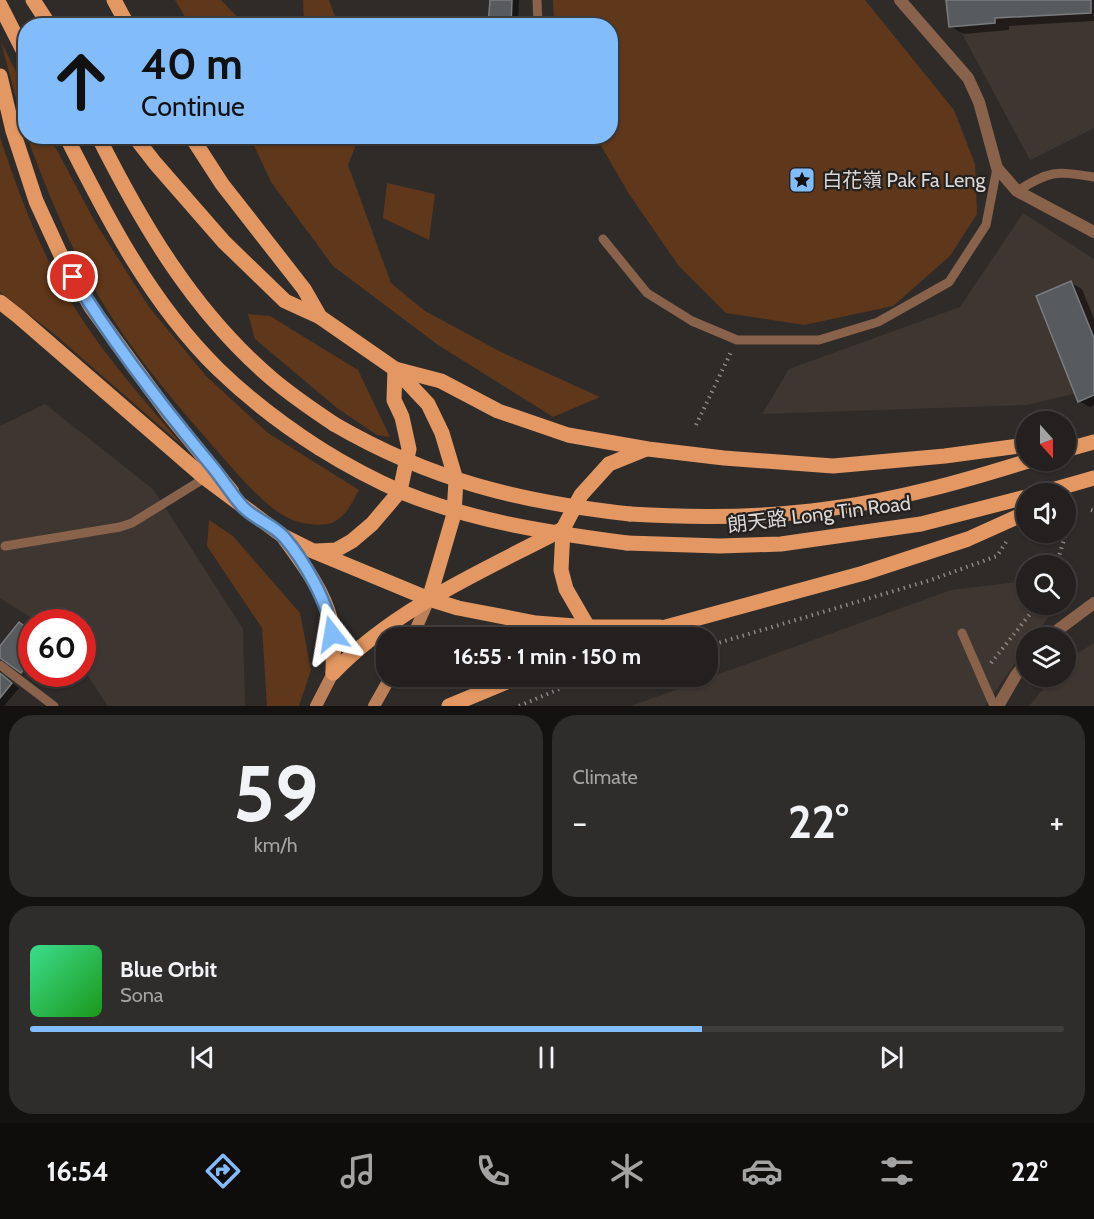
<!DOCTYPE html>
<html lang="en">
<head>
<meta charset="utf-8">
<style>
  body { margin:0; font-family:Cabin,"Noto Sans TC",sans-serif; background:#2f2d2c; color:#f1f3f6; height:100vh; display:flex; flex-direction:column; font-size:22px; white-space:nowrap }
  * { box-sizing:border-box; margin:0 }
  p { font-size:20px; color:#a3a3a4 }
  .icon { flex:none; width:33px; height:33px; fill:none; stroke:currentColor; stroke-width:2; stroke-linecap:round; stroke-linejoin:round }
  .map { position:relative; height:706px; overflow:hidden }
  .sheet { display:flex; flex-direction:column; gap:9px; padding:9px; background:#131211; flex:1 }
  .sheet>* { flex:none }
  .banner { position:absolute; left:18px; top:18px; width:600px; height:126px; border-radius:24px; box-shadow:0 2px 4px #0004,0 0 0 2px #403e3d; background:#83bcfb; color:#111; overflow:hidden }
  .needle { width:39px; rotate:159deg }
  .controls { position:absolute; left:1016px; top:411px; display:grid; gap:12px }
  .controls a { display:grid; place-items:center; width:60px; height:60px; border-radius:50%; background:#23201f; box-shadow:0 2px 4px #0004,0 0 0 2px #403e3d; font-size:30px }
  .speed { position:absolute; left:18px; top:609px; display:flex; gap:12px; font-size:30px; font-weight:700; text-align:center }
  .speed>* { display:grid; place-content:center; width:78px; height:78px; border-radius:50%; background:#23201f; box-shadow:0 2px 4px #0004,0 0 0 2px #403e3d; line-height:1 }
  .speed .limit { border:9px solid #d22; background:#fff; color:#111 }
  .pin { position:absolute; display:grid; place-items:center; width:51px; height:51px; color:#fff; margin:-26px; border:3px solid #fff; border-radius:50%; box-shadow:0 2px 6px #0007 }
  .me { position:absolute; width:66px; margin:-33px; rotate:346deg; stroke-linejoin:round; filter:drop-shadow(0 0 4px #0008) }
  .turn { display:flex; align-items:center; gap:21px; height:126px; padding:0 24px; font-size:27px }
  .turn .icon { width:78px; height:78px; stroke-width:2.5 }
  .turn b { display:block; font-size:42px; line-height:51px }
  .big { font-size:45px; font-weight:700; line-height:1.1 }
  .sheet .tile { flex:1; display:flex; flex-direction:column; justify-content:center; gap:9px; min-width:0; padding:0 21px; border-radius:24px; background:#2f2d2c }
  .sheet .dial { align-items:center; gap:0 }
  .dial b { font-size:78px; line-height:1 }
  .song { display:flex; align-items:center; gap:18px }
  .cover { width:72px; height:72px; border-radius:9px; background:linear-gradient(135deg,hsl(150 70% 55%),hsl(120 70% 35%)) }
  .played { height:6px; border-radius:3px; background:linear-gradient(90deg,#83bcfb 65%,#403e3d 65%) }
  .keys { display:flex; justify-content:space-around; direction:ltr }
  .heat { display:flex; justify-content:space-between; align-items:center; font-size:33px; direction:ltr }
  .sheet .tiles { flex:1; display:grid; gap:9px; grid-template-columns:1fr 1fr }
  .tile:last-child { grid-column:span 2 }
  .trip { position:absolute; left:376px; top:627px; width:342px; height:60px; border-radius:24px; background:#23201f; box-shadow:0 2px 4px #0004,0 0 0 2px #403e3d; font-weight:700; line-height:60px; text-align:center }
  .dock { display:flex; height:96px; justify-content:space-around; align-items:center; background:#0e0d0c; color:#a3a3a4 }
  .dock .icon { width:42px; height:42px }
  .dock .on { color:#83bcfb }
  .dock b { font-size:27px; color:#f1f3f6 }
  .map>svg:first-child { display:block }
  .built { fill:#3e3631 }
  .green { fill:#5f371a }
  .shadow { fill:#0007 }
  .building { fill:#585b5e; stroke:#797c7f; stroke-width:1.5 }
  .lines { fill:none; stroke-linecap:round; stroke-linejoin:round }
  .path { stroke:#8a8785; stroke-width:4; stroke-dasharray:1.5 4.5; stroke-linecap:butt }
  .service { stroke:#88624a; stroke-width:9 }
  .minor { stroke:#88624a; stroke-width:12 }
  .secondary { stroke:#bb8058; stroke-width:12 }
  .primary { stroke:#e39762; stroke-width:15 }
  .primary-bridge { stroke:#e39762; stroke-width:15 }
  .route-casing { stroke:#557aa3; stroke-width:15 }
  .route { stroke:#83bcfb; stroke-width:10 }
  .labels { text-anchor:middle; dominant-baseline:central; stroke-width:4.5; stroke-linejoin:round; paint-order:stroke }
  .poi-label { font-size:20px; fill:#d9d7d5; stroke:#25211f; text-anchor:start }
  .street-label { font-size:20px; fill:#d9d7d5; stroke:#25211f }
</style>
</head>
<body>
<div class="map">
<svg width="1094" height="706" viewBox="0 0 1094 706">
  <rect width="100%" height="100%" fill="#2f2b29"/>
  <g class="built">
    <polygon points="944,0 1094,0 1094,128 1030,160"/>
    <polygon points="1023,213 1094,259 1094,389 1027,405 762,414 789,369 960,307"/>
    <polygon points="45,404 154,490 243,629 245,706 108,706 83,669 82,622 38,622 0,598 0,426"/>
    <polygon points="1026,581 1026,604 1057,605 1034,637 1026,638 1026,648 985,706 631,706 951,590"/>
    <polygon points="1094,643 1094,706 1029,706 1053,677 1065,676 1065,662 1068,659"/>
  </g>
  <g class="green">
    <polygon points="175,0 221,0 245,25 190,25"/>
    <polygon points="303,0 329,0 338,25 304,25"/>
    <polygon points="553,0 865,0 954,110 975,164 977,214 950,256 893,306 804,325 726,313 678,265 629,194 596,137 610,136 610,26 554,25"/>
    <polygon points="1,42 25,89 25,132"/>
    <path d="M0,137C20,198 43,259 78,313C109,361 147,404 184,447L53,333L0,292Z"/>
    <path d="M27,137H50L95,222L149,307L206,376L268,433L359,490C353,501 346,516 334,522C323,528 300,523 290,519C266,508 237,474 220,454C172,400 123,342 89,279C64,233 45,185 27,137Z"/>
    <polygon points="250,137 359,137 348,165 391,283 425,311 501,352 600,397 553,417 438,345 333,266 271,182"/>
    <polygon points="387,183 435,194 429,240 383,218"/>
    <polygon points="248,314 270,316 358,370 390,437 377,435 337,408 255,339"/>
    <polygon points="209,520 233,536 300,613 311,670 299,706 267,706 262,628 207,546"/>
  </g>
  <g class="shadow">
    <polygon points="491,0 519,0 518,26 489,26"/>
    <polygon points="948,0 1094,0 1094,21 1009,26 1009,30 964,34 950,26"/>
    <polygon points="1071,283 1082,289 1094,319 1094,405 1090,407 1079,401"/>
    <polygon points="19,624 32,632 32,672 29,675 9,662 1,665 2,675 19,688 4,706 0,706 0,648"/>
  </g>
  <g class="building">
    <polygon points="490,0 512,0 511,26 488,26"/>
    <polygon points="946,0 1091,0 1091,13 995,18 995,23 949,27"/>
    <polygon points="1071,281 1094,338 1094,395 1078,402 1036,296"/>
    <polygon points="19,622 32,632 32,674 24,669 21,673 0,658 0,646"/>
    <polygon points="0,673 12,683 0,698"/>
  </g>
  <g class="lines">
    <g class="path">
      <polyline points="696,425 732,350"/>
      <polyline points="1091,510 1094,511"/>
      <polyline points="1056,566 1067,530 1065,527"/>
      <polyline points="708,646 931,580 997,556 1006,542"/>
      <polyline points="991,663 1038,604"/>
      <polyline points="519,706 590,676"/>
    </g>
    <g class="service">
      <polyline points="537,0 538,26"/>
      <path d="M1017,191C1051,170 1055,171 1094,177"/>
      <polyline points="603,239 647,293 692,321 737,340 819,340 878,322 949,282 986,225 997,168"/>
      <polyline points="5,546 120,527 132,523 205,478"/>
      <polyline points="962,633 994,706"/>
      <polyline points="0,665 54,706"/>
    </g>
    <g class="minor">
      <polyline points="900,0 968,78 979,102 997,168 1017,191 1094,232"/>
      <polyline points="1047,638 1094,603"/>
      <polyline points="998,706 1016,675 1026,663"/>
    </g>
    <g class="secondary">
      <polyline points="412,638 429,599"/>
      <polyline points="316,706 333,673"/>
      <polyline points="374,706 391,676"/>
    </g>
    <g class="primary">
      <polyline points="33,0 50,26"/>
      <polyline points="114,0 128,26"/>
      <polyline points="0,5 26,56"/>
      <polyline points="0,76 13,131 36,201 64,262 91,307 168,413 232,492"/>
      <path d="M66,136C108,220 151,303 218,369C249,399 283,425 319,448"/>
      <path d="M98,136C143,226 194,312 271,378C291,395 313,410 334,424"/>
      <polyline points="134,136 155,163 224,242 285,301 320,317"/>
      <polyline points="191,136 222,184 304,289 320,317 395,369 428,404 442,433 456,480 454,514 429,599"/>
      <polyline points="0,302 18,316 205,478 283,536 313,551 429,599 458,608 536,623 588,627 660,627"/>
      <polyline points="395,369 441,381 498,411 568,435 648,449 724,458 833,466 945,456 1026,445"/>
      <polyline points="1065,450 1094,442"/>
      <polyline points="1038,494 1094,478"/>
      <path d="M630,514C696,518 761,518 827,509C897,500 964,481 1031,460"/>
      <path d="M285,539C303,564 323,590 331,621C335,637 333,657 333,673"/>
      <polyline points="627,543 720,546 781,544 921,524 1026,497"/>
      <polyline points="316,551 336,550 352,541 372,524 400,491 409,449 402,417 394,400 395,369"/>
      <polyline points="588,627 566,589 561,570 563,529 581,495 609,464 646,449"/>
      <polyline points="651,631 864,573 968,539 1026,513"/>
      <path d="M333,673C397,607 483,571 563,529"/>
      <polyline points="449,706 521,676"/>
    </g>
    <g class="primary-bridge">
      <path d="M334,424C430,480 520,502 630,514"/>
      <path d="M319,448C346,465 374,480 404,493C476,522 551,533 627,543"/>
    </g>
  </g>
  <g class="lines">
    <defs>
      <path id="route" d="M73,277C113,343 161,405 210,464C222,478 231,494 243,507C255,519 273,525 284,537C303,559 330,605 332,634"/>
    </defs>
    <use href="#route" class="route-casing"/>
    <use href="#route" class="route"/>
  </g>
  <defs>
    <symbol id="sight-square" viewBox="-11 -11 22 22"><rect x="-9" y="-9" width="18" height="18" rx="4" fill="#83bcfb" stroke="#25211f"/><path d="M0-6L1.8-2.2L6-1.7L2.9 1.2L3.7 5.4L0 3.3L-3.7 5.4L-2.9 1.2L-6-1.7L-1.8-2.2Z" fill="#111"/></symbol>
  </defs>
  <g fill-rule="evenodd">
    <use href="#sight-square" x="787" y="165" width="30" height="30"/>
  </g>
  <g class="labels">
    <g class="poi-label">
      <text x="822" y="180">白花嶺 Pak Fa Leng</text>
    </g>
    <g class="street-label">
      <text transform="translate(819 514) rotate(-7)">朗天路 Long Tin Road</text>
    </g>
  </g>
</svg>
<div class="controls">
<a><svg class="needle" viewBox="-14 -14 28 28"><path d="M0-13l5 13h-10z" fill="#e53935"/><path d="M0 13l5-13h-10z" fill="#a3a3a4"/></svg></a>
<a><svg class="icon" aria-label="sound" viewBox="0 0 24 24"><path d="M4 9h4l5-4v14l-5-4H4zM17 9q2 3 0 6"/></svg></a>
<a><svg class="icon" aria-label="search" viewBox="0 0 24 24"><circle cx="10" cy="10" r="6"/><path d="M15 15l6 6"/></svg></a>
<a><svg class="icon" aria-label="layers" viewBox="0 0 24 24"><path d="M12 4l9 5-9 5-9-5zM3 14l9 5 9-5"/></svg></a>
</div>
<div class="speed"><div class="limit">60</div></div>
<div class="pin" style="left:73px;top:277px;background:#d93025"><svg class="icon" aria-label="arrive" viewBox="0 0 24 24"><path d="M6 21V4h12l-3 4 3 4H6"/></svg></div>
<svg class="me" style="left:332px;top:634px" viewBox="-20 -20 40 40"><path d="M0-17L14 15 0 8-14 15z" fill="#83bcfb" stroke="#fff" stroke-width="4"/></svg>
<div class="trip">16:55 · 1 min · 150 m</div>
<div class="banner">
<div class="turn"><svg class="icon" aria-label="ahead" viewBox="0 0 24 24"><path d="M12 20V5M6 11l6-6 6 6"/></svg><div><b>40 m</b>Continue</div></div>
</div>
</div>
<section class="sheet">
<div class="tiles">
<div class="tile dial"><b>59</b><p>km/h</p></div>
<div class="tile"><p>Climate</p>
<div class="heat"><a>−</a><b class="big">22°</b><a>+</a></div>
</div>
<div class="tile">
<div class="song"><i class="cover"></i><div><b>Blue Orbit</b><p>Sona</p></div></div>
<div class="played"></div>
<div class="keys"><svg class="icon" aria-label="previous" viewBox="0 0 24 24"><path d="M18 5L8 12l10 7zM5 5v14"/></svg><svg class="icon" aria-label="pause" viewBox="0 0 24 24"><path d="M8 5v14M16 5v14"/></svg><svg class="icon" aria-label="next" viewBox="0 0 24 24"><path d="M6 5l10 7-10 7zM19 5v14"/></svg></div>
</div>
</div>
</section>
<nav class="dock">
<b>16:54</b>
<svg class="icon on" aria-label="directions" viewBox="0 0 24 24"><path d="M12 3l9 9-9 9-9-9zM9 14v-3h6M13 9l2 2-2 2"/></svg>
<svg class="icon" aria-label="music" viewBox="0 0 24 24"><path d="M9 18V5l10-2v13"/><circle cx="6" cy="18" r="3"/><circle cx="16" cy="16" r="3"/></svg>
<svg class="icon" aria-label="phone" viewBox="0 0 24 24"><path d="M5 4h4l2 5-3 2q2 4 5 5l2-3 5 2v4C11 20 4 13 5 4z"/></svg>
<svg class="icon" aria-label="climate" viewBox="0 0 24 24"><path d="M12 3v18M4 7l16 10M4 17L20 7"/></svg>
<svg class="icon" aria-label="car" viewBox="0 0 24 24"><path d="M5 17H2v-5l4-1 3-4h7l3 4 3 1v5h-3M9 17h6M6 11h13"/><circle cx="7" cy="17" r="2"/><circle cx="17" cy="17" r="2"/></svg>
<svg class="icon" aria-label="filters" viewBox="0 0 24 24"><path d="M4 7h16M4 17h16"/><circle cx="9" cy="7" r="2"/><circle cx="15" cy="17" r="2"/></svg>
<b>22°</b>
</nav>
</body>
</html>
